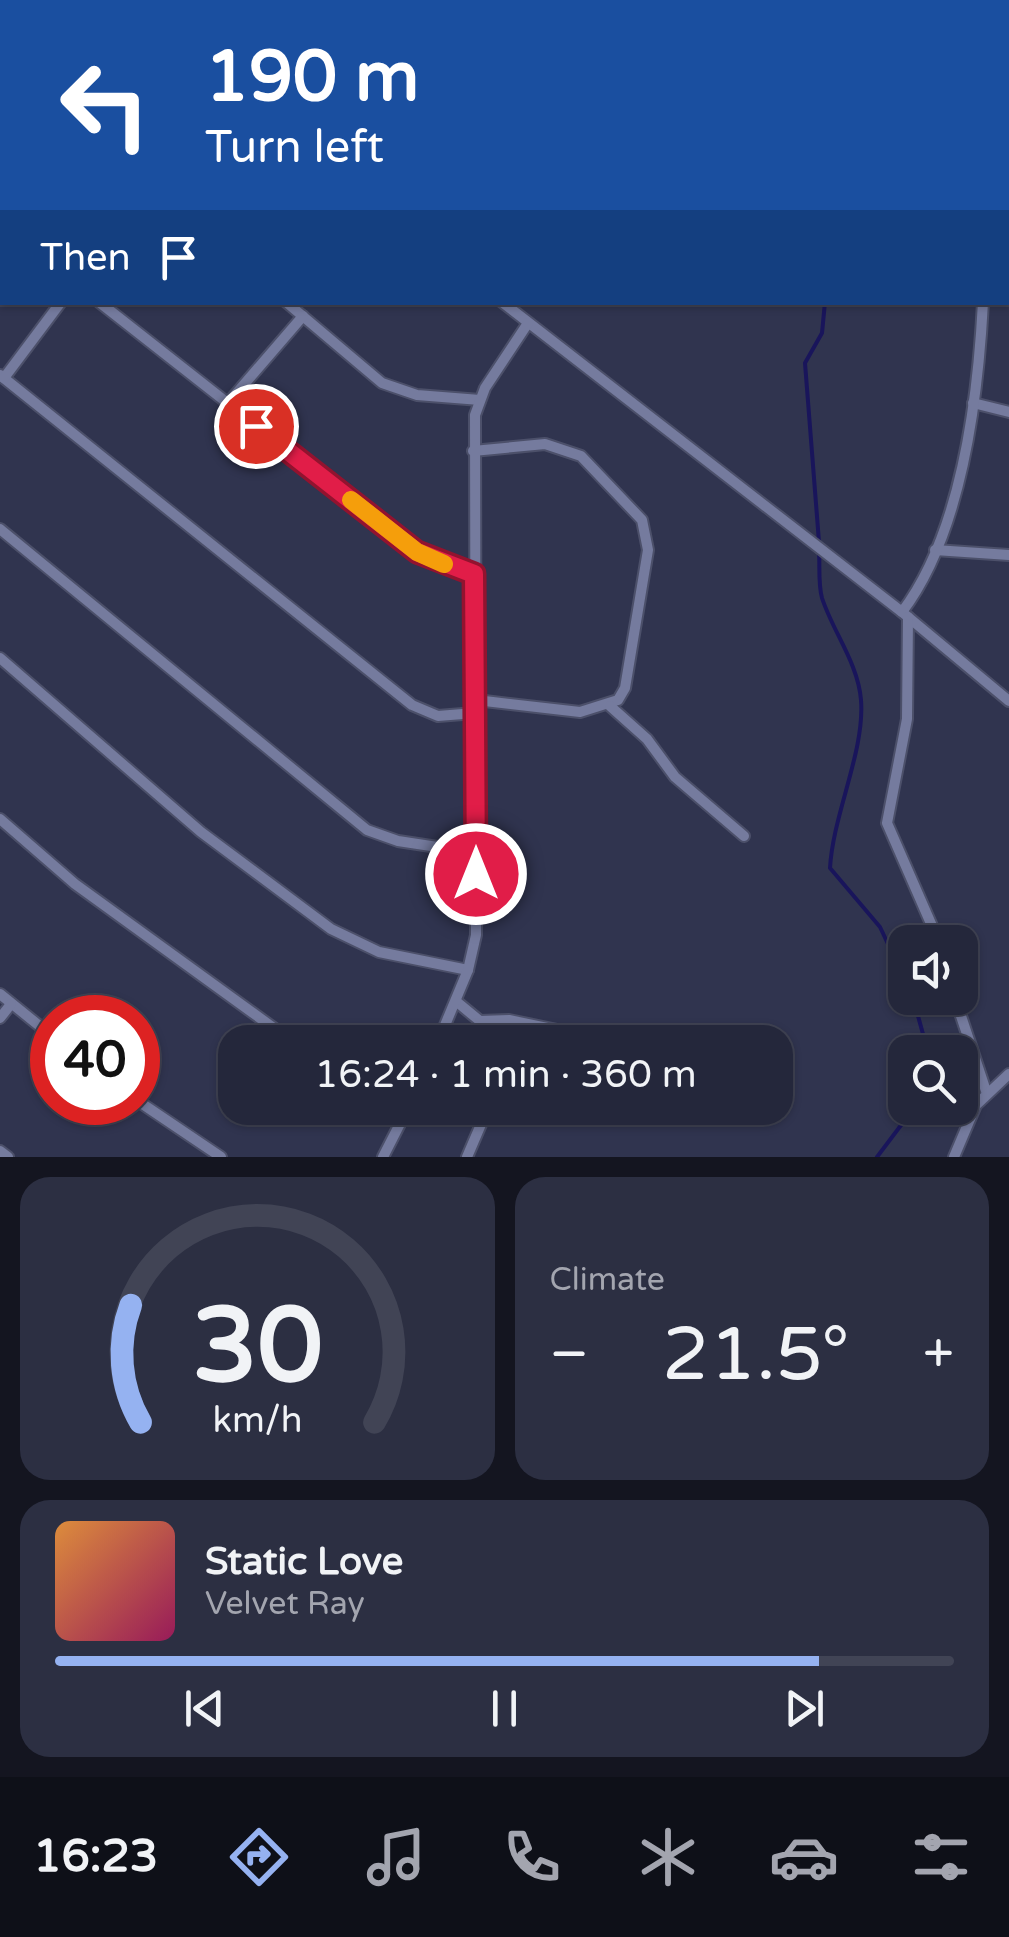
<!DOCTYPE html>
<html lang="en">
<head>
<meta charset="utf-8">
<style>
  body { margin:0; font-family:"Varela Round",sans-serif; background:#2c2f42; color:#f1f3f6; height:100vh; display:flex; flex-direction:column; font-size:38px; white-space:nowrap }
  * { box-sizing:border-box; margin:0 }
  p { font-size:32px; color:#a3a5af }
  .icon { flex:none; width:55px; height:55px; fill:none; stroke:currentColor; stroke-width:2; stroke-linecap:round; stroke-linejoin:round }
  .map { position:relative; height:1157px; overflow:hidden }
  .sheet { display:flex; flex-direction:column; gap:20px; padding:20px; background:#141520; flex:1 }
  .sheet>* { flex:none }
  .guide { position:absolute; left:0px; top:0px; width:1010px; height:305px; box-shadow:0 2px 8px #0004,0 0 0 2px #414455; background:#1a4fa0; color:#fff; overflow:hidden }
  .buttons { position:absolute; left:888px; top:925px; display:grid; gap:20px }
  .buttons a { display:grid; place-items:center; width:90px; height:90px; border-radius:20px; background:#24273b; box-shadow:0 2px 8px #0004,0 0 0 2px #414455; font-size:50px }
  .speed { position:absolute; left:30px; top:995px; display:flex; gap:20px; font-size:50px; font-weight:700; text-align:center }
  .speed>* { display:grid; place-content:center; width:130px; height:130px; border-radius:50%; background:#24273b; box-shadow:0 2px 8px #0004,0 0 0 2px #414455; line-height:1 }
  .speed .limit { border:15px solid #d22; background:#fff; color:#111 }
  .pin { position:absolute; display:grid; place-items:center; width:85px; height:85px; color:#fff; margin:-42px; border:5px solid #fff; border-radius:50%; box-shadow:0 2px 10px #0007 }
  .me { position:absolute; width:110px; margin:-55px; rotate:0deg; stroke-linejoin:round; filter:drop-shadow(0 0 8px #0008) }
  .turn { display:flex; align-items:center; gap:35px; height:210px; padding:0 40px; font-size:45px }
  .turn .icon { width:130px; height:130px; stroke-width:2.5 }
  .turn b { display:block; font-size:70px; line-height:85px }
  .then { display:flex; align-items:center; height:95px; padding:0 40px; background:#0003; gap:20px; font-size:38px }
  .big { font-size:75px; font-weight:600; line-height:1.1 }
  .sheet .tile { flex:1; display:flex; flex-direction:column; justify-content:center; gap:15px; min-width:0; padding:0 35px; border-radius:30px; background:#2c2f42 }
  .sheet .dial { align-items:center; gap:0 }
  .dial svg { height:260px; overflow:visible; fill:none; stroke:#414455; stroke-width:7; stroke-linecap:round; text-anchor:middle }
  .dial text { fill:#f1f3f6; stroke:none }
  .song { display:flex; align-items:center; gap:30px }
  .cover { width:120px; height:120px; border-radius:15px; background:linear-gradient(135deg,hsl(30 70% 55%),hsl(330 70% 35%)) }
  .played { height:10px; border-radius:5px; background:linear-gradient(90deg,#95b2f1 85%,#414455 85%) }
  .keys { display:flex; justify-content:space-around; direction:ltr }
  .heat { display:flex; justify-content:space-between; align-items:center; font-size:55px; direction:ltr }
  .sheet .tiles { flex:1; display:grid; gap:20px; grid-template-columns:1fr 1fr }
  .tile:last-child { grid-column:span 2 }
  .trip { position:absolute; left:218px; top:1025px; width:575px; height:100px; border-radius:30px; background:#24273b; box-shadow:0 2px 8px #0004,0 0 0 2px #414455; font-weight:600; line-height:100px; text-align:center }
  .tabs { display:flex; height:160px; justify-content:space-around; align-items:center; background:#0e1018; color:#a3a5af }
  .tabs .icon { width:70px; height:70px }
  .tabs .on { color:#95b2f1 }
  .tabs b { font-size:45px; color:#f1f3f6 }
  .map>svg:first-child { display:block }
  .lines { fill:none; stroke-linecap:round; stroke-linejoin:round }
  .stream { stroke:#19155b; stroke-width:4 }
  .minor-casing { stroke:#4c506a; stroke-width:14 }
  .minor { stroke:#757b9e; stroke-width:10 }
  .route-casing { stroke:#92132f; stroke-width:25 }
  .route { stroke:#e11d48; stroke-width:18 }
  .slow { stroke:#f59e0b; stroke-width:18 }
</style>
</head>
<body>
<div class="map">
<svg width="1009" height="1157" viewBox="0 0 1009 1157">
  <rect width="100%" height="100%" fill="#30344f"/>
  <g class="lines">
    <g class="stream">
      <polyline points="725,2 726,0"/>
      <polyline points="819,542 805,363 822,333 825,302"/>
      <path d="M819,551C820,566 818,584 822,598C833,632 858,663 861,700C865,751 833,814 830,868L880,927L905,980"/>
      <polyline points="913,998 928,1052"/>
      <polyline points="877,1157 914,1108"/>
    </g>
    <defs>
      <g id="minor">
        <polyline points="121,0 124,2"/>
        <polyline points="78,2 80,0"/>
        <polyline points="484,2 485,0"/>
        <polyline points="998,2 998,0"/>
        <polyline points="0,67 2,69"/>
        <polyline points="1008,105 1009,103"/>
        <polyline points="0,224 2,226"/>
        <polyline points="1008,245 1009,246"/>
        <polyline points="99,302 417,552 474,574"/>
        <polyline points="286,302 382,383 417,395 480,400"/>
        <polyline points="502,302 902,612 1009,701"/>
        <polyline points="0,375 412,705 438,716 475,713"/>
        <polyline points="4,378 61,302"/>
        <polyline points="228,403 303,316"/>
        <polyline points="973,403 1009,412"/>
        <polyline points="473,451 545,444 581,456 642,520 648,550 625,688 618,700 580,712 476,700"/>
        <polyline points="0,529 367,830 398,841 477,853"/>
        <polyline points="935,550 1009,555"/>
        <path d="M902,612C961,534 978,399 983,302"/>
        <polyline points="908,617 907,719 887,823 939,942"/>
        <polyline points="0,658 201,832 331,929 379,952 468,970"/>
        <polyline points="610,706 647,739 675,777 744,836"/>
        <polyline points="0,819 75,884 293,1042"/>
        <polyline points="0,994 52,1036"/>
        <polyline points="955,998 986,1091"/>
        <polyline points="457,1002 480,1021 488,1042"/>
        <polyline points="0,1018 11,1004"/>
        <polyline points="480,1021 509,1020 586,1036 757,1039"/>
        <polyline points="438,1042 468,970 476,935 475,415 485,388 528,323"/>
        <polyline points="138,1101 221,1157"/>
        <polyline points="0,1151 8,1157"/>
        <polyline points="383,1157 408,1108"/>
        <polyline points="467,1157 488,1108"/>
        <polyline points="954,1157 976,1105 1009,1074"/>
      </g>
    </defs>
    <use href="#minor" class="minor-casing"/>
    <use href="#minor" class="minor"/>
  </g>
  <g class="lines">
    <defs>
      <polyline id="route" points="256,426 417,552 474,574 476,874"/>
    </defs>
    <use href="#route" class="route-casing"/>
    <use href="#route" class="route"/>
    <polyline class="slow" points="351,500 417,552 444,564"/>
  </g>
</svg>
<div class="buttons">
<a><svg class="icon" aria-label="sound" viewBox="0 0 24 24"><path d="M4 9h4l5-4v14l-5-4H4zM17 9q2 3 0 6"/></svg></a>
<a><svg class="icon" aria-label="search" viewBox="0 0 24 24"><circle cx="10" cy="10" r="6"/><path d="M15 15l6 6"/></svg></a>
</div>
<div class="speed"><div class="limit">40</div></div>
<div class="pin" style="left:256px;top:426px;background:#d93025"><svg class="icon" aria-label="arrive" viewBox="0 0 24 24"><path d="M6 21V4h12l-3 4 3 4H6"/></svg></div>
<svg class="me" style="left:476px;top:874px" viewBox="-20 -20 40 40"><circle r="17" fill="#e11d48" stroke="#fff" stroke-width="3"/><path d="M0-11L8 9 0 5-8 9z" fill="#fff"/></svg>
<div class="trip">16:24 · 1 min · 360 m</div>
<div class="guide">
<div class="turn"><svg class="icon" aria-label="left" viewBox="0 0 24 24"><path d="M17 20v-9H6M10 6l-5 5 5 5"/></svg><div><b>190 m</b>Turn left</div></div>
<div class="then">Then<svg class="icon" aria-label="arrive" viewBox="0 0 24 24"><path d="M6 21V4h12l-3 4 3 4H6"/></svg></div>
</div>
</div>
<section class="sheet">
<div class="tiles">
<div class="tile dial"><svg viewBox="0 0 100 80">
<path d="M14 69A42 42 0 1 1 86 69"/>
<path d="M14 69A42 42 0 0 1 11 33" stroke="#95b2f1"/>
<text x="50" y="56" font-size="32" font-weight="700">30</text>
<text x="50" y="72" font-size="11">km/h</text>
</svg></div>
<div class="tile"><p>Climate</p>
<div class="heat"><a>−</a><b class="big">21.5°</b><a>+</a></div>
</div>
<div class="tile">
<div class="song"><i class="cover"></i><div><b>Static Love</b><p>Velvet Ray</p></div></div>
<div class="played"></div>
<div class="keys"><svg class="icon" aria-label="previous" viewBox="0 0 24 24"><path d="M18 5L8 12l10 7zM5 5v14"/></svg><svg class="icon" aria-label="pause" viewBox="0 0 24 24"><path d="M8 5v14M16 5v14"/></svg><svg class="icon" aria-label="next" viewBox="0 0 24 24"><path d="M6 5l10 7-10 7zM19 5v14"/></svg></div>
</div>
</div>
</section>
<nav class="tabs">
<b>16:23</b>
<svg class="icon on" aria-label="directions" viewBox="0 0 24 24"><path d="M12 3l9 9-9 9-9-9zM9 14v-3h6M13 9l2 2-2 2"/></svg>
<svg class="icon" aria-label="music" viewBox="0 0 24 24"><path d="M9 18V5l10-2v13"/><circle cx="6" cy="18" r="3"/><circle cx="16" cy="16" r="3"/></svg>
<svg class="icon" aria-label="phone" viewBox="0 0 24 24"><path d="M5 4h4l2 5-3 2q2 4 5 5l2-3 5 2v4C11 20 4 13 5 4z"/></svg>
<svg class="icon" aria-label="climate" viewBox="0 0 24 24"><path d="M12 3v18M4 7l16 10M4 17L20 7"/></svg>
<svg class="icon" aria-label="car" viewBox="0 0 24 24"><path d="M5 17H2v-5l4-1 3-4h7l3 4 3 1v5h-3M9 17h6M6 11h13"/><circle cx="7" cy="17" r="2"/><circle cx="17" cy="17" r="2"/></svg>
<svg class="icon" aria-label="filters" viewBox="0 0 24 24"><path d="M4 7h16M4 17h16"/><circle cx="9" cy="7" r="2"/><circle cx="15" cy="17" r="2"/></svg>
</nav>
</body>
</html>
